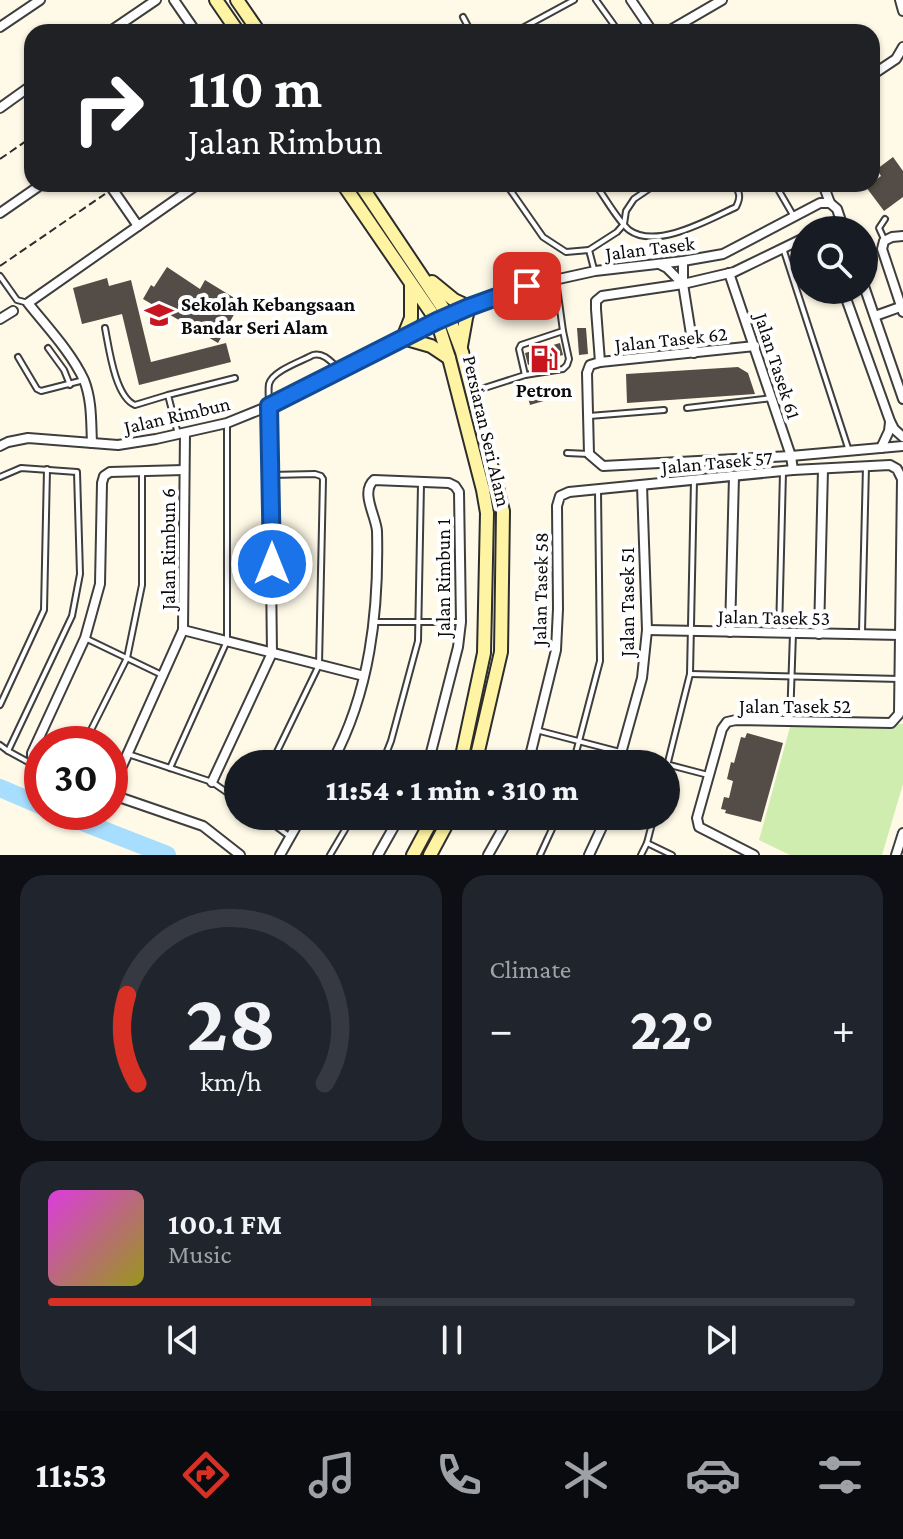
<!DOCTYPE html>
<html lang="en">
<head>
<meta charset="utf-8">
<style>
  body { margin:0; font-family:"Crimson Pro",serif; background:#20242c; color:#f1f3f6; height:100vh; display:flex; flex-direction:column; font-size:30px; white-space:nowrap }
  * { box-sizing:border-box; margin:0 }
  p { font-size:26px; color:#9ea1a6 }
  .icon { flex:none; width:44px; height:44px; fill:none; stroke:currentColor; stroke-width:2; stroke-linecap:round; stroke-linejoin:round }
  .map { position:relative; height:855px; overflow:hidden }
  .panel { display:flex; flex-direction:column; gap:20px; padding:20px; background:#0d0f14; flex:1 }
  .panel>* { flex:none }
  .hud { position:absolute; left:24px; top:24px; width:856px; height:168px; border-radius:24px; box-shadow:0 2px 6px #0004; background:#202124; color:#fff; overflow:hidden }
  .controls { position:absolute; left:790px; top:216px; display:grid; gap:16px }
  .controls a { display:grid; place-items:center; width:88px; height:88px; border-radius:50%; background:#171b24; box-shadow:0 2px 6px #0004; font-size:40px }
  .speed { position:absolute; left:24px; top:726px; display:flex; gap:16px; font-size:40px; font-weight:700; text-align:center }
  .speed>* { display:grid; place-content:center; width:104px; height:104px; border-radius:50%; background:#171b24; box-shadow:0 2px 6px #0004; line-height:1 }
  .speed .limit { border:12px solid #d22; background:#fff; color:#111 }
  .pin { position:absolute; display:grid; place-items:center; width:68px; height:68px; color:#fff; margin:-34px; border-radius:16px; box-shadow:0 4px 12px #0006 }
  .me { position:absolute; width:88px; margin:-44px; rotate:0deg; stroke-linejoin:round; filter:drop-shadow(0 0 6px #0008) }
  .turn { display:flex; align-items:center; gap:28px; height:168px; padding:0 32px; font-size:36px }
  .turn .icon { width:104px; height:104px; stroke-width:2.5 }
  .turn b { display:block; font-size:56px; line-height:68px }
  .big { font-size:60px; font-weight:800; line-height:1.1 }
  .panel .tile { flex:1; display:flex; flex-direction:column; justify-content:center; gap:12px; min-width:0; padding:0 28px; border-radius:24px; background:#20242c }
  .panel .dial { align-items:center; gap:0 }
  .dial svg { height:208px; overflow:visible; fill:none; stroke:#363941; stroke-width:7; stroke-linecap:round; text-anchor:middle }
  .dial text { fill:#f1f3f6; stroke:none }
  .song { display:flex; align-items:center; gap:24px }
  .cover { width:96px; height:96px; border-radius:12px; background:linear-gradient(135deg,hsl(300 70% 55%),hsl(60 70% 35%)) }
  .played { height:8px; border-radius:4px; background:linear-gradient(90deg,#d93025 40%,#363941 40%) }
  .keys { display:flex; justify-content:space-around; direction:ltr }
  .heat { display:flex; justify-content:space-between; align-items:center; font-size:44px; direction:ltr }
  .panel .tiles { flex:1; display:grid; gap:20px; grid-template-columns:1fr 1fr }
  .tile:last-child { grid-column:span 2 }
  .trip { position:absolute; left:224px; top:750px; width:456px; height:80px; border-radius:40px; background:#171b24; box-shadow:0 2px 6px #0004; font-weight:800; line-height:80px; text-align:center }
  .menu { display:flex; height:128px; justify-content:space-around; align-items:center; background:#090b0e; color:#9ea1a6 }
  .menu .icon { width:56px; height:56px }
  .menu .on { color:#d93025 }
  .menu b { font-size:36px; color:#f1f3f6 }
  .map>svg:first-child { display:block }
  .green { fill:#cfedae }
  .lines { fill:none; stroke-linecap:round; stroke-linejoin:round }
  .river { stroke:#a7ddfd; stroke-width:18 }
  .building { fill:#544c46 }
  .service-casing { stroke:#3e3e3e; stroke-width:8 }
  .minor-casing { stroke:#3e3e3e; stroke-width:12 }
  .secondary-casing { stroke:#2d2d2d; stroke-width:16 }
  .path { stroke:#2d2d2d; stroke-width:2; stroke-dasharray:8 4; stroke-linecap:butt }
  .service { stroke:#fff; stroke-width:4 }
  .minor { stroke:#fff; stroke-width:8 }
  .secondary { stroke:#fff4a3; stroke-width:12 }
  .route-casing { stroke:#114b97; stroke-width:20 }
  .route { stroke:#1a73e8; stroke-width:14 }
  .labels { text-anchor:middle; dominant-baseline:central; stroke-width:8; stroke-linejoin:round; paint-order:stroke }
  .street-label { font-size:20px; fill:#0b0b0b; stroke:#fff }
  .poi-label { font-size:20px; font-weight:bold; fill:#0b0b0b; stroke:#fff; text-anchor:start }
</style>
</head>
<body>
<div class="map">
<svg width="903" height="855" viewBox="0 0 903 855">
  <rect width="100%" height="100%" fill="#fffae8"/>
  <polygon class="green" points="903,724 903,784 882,855 790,855 759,840 790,727"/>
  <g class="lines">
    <g class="river">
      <polyline points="0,788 42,806"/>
      <polyline points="57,812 167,855"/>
    </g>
  </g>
  <g class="building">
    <polygon points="893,157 903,171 903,197 884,211 866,187 881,176 877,169"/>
    <polygon points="167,267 200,289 205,280 241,302 218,343 143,299 151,285 154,287"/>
    <polygon points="107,278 109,286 131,280 151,362 226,343 231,362 139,385 122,314 82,324 73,288"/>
    <polygon points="577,328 586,328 588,354 579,355"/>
    <polygon points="560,343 563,355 528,365 525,353"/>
    <polygon points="738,367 748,373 755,394 627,403 626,374"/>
    <polygon points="550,387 554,398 530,405 527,394"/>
    <polygon points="747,733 783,743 761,822 725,813 726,810 721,809 724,797 729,798 733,781 727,779 731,762 734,763 741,737 745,738"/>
  </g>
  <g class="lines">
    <defs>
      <g id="service">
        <polyline points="596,0 619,32"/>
        <polyline points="463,17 471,32"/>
        <polyline points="515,32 574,0"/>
        <polyline points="506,184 543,237 566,252 589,250"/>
        <path d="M595,184C605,197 617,220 629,230C656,250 710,219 736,207C741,197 740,193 734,184"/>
        <polyline points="775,184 793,215"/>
        <polyline points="884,239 879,228 885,219"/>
        <polyline points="783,248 849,451"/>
        <polyline points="594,269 589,250 617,232 624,224 626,211 634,199 656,184"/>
        <polyline points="0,276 17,300 28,303"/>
        <path d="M105,328C109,348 115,397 135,405L168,395"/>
        <polyline points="48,348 64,370 70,385"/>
        <polyline points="18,357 37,389 41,391 84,380"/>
        <polyline points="525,375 519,349 521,345 563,331"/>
        <polyline points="475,391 525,375 563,369 567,365 569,359 563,331 556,280"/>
        <path d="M269,404C269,398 268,390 269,384C272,371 302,361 313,355C324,352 332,363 340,370"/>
        <polyline points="687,408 772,398"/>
        <polyline points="589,416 664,410"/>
        <polyline points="178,434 168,395 235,378"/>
        <polyline points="567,453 589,454"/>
        <polyline points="271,475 315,474 321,476 323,479 319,665 271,764"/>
        <polyline points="0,477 21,468 77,472 80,574 72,616 8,751 0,745"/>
        <polyline points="375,622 460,622"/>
        <polyline points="862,632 866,466"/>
        <polyline points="779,633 783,472"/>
        <polyline points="85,638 162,675"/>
        <polyline points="690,674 900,679"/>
        <polyline points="0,705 44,610 47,469"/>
        <polyline points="790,721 793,633"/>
        <polyline points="536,730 708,775"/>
        <polyline points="84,744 127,658 142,585 142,471"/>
        <polyline points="8,751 30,763"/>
        <polyline points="128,754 212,782 238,800"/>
        <polyline points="382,764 391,741 418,641 421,484"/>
        <polyline points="573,764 600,661 598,491"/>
        <polyline points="170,768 227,641 227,425"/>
        <polyline points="666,770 690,674 694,480"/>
        <polyline points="262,816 289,836"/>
        <polyline points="647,843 672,855"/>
        <polyline points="330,855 353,816"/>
        <polyline points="540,855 558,816"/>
        <polyline points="641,855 647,843 654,816"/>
      </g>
      <g id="minor">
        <polyline points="174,0 196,32"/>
        <polyline points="631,0 650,28 656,32"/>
        <polyline points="900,0 903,11"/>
        <polyline points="0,27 40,0"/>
        <polyline points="109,32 156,0"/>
        <polyline points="667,32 722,0"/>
        <polyline points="872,75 896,59 903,47"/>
        <polyline points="0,108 32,85"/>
        <polyline points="109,184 138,226"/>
        <polyline points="823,184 830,203"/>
        <polyline points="0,213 42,184"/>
        <polyline points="903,236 892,237 884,241 882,249 903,312"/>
        <polyline points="683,261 683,284 694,353"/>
        <polyline points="659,264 667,268 682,283"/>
        <polyline points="729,273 791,456 793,470"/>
        <polyline points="864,286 903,399"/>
        <polyline points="843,290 890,421 894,429 903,437"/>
        <polyline points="875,316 903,306"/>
        <polyline points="0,319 13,311"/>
        <polyline points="755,346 600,362 590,365 587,373 589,454 603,466 791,456 903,446"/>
        <polyline points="600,362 596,309 596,301 602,296 683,284 734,272 804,238"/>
        <path d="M92,443C91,422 92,400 84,380C71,352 47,327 28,303L198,184"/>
        <polyline points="0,446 8,442 28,438 118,445 156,439 227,423 269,406 403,338 469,307 527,286 595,271 683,261 723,254 820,203 830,203 837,209 844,230"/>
        <polyline points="881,448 889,431 890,422"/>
        <polyline points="183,630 364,676"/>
        <polyline points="647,630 901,635"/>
        <polyline points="730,632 734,476"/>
        <polyline points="819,634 823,469"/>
        <path d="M331,764C370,693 379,612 377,531C376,516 360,492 374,480L449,483L455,486L459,492L461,622L458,647L428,764"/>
        <polyline points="528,764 556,650 558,609 557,506 560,496 569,492 793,470 890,465 897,469 902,479 899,714 891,723 736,720 727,722 722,729 697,818 699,827 754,855"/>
        <polyline points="618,764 642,678 647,630 642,485"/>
        <polyline points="42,771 37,770 32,763 32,753 85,638 100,584 102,483 104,476 110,472 184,470"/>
        <polyline points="212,782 272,653 269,406"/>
        <polyline points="110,793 183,630 185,433"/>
        <polyline points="110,794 203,826 240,855"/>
        <polyline points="280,855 302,816"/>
        <polyline points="378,855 400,816"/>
        <polyline points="488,855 510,816"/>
        <polyline points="589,855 602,827 605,816"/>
        <polyline points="896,855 903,833"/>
      </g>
      <g id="secondary">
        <polyline points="216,0 238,32"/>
        <polyline points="237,0 259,32"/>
        <polyline points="343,184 437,321 449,358 483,490 487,513 484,653 462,756 459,764"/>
        <polyline points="360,184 449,317 462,352 503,511 501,652 475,764"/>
        <polyline points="432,282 454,300 469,307 466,318 461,346"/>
        <polyline points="411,285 411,318 403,338 431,346 449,358"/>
        <polyline points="413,855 434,816"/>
        <polyline points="430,855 451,816"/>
      </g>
    </defs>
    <use href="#service" class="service-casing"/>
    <use href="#minor" class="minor-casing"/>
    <use href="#secondary" class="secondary-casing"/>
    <g class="path">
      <polyline points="0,159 32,137"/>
      <polyline points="0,266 105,194"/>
    </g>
    <use href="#service" class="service"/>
    <use href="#minor" class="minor"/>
    <use href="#secondary" class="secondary"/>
  </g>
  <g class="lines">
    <defs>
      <polyline id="route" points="272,564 269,406 437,321 469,307 527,286"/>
    </defs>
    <use href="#route" class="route-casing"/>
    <use href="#route" class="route"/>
  </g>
  <defs>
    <symbol id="school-bare" viewBox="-9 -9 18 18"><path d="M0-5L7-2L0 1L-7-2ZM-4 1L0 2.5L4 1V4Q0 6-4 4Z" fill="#c8161f" stroke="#fff" stroke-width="2.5" paint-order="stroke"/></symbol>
    <symbol id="fuel-bare" viewBox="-9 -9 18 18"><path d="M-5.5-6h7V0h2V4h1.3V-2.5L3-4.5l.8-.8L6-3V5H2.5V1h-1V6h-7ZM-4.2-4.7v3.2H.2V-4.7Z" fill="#c8161f" stroke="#fff" stroke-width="2.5" paint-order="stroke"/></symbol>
  </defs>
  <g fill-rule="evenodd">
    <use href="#school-bare" x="139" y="295" width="40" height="40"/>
    <use href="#fuel-bare" x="524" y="339" width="40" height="40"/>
  </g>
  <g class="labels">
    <g class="street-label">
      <text transform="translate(650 248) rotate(-7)">Jalan Tasek</text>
      <text transform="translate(671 339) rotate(-6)">Jalan Tasek 62</text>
      <text transform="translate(778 366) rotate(72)">Jalan Tasek 61</text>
      <text transform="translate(177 415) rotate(-13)">Jalan Rimbun</text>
      <text transform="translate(487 431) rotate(77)">Persiaran Seri Alam</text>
      <text transform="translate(717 462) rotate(-5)">Jalan Tasek 57</text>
      <text transform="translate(168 549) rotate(-90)">Jalan Rimbun 6</text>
      <text transform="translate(443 578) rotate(-90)">Jalan Rimbun 1</text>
      <text transform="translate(540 589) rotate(-89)">Jalan Tasek 58</text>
      <text transform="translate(627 602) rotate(-90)">Jalan Tasek 51</text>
      <text transform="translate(774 617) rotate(1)">Jalan Tasek 53</text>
      <text x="795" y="706">Jalan Tasek 52</text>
    </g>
    <g class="poi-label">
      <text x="181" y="304">Sekolah Kebangsaan<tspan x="181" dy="23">Bandar Seri Alam</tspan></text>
      <text x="544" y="390" text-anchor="middle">Petron</text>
    </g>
  </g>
</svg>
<div class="controls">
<a><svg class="icon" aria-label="search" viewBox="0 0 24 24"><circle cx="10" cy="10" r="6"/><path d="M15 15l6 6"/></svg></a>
</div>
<div class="speed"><div class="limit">30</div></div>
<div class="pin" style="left:527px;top:286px;background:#d93025"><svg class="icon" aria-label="arrive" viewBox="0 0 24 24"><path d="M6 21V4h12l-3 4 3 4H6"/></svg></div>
<svg class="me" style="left:272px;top:564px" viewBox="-20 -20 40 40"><circle r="17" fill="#1a73e8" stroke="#fff" stroke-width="3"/><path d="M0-11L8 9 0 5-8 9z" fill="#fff"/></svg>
<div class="trip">11:54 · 1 min · 310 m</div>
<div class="hud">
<div class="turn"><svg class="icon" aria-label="right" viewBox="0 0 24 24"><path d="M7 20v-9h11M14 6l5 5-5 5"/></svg><div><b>110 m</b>Jalan Rimbun</div></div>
</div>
</div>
<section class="panel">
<div class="tiles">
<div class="tile dial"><svg viewBox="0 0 100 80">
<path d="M14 69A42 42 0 1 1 86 69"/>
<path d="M14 69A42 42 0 0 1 10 35" stroke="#d93025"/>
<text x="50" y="56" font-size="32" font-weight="700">28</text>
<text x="50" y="72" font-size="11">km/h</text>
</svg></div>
<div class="tile"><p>Climate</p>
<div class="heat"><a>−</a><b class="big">22°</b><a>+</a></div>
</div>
<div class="tile">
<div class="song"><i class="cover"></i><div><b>100.1 FM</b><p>Music</p></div></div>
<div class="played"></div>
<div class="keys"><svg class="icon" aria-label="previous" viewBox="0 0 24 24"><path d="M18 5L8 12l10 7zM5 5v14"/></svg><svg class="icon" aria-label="pause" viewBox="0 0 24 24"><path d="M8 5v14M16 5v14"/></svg><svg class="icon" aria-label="next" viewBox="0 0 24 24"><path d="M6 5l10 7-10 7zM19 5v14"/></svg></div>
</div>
</div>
</section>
<nav class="menu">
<b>11:53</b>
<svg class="icon on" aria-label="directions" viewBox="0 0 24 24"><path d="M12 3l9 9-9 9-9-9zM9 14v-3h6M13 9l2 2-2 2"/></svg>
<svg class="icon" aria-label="music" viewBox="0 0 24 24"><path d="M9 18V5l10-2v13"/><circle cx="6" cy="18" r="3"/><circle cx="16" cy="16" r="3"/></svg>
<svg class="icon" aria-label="phone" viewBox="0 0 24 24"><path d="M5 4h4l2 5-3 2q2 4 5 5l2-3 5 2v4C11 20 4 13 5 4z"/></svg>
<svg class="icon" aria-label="climate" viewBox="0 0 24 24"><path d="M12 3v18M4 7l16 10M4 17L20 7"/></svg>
<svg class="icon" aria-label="car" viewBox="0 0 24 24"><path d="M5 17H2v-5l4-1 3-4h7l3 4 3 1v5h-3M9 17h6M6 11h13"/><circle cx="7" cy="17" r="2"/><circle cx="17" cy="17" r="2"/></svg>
<svg class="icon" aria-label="filters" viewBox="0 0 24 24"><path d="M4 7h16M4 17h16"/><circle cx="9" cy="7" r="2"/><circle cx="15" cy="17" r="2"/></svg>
</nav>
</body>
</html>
